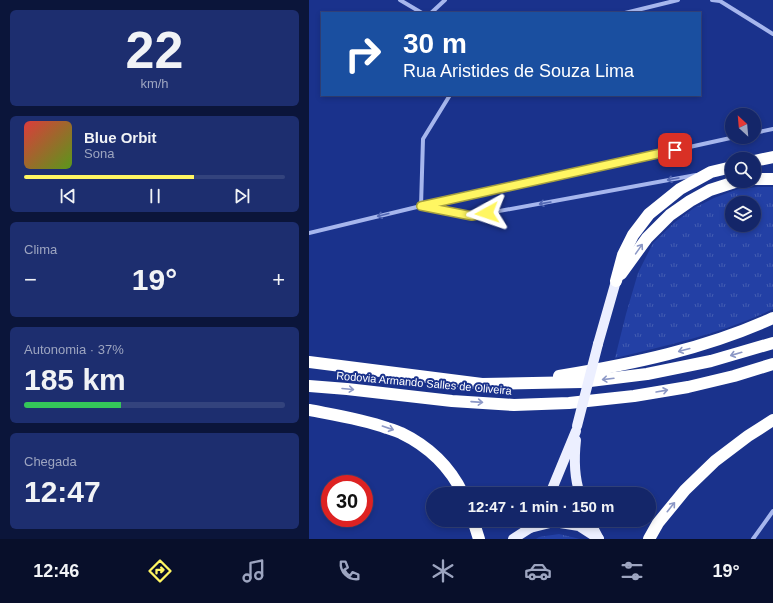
<!DOCTYPE html>
<html lang="pt">
<head>
<meta charset="utf-8">
<style>
  body { margin:0; font-family:Arial,sans-serif; background:#1d2e6f; color:#f1f3f6; height:100vh; display:flex; flex-direction:column; font-size:15px; white-space:nowrap }
  * { box-sizing:border-box; margin:0 }
  p { font-size:13px; color:#9da5c0 }
  .icon { flex:none; width:22px; height:22px; fill:none; stroke:currentColor; stroke-width:2; stroke-linecap:round; stroke-linejoin:round }
  .map { position:relative; flex:1; overflow:hidden }
  .panel { display:flex; flex-direction:column; gap:10px; padding:10px; background:#0b153a; width:309px }
  .panel>* { flex:none }
  .banner { position:absolute; left:12px; top:12px; width:380px; height:84px; border-radius:0px; box-shadow:0 2px 6px #0003,0 0 0 1px #33437d; background:#1a4fa0; color:#fff; overflow:hidden }
  .needle { width:26px; rotate:334deg }
  .controls { position:absolute; left:416px; top:108px; display:grid; gap:8px }
  .controls a { display:grid; place-items:center; width:36px; height:36px; border-radius:50%; background:#142669; box-shadow:0 2px 6px #0003,0 0 0 1px #33437d; font-size:20px }
  .speed { position:absolute; left:12px; top:475px; display:flex; gap:8px; font-size:20px; font-weight:700; text-align:center }
  .speed>* { display:grid; place-content:center; width:52px; height:52px; border-radius:50%; background:#142669; box-shadow:0 2px 6px #0003,0 0 0 1px #33437d; line-height:1 }
  .speed .limit { border:6px solid #d22; background:#fff; color:#111 }
  .pin { position:absolute; display:grid; place-items:center; width:34px; height:34px; color:#fff; margin:-17px; border-radius:8px; box-shadow:0 2px 6px #0006 }
  .me { position:absolute; width:44px; margin:-22px; rotate:265deg; stroke-linejoin:round; filter:drop-shadow(0 0 3px #0008) }
  .turn { display:flex; align-items:center; gap:14px; height:84px; padding:0 16px; font-size:18px }
  .turn .icon { width:52px; height:52px; stroke-width:2.5 }
  .turn b { display:block; font-size:28px; line-height:34px }
  .big { font-size:30px; font-weight:700; line-height:1.1 }
  .panel .widget { flex:1; display:flex; flex-direction:column; justify-content:center; gap:6px; min-width:0; padding:0 14px; border-radius:6px; background:#1d2e6f }
  .panel .dial { align-items:center; gap:0 }
  .dial b { font-size:52px; line-height:1 }
  .song { display:flex; align-items:center; gap:12px }
  .cover { width:48px; height:48px; border-radius:6px; background:linear-gradient(135deg,hsl(0 70% 55%),hsl(90 70% 35%)) }
  .played { height:4px; border-radius:2px; background:linear-gradient(90deg,#fff662 65%,#33437d 65%) }
  .keys { display:flex; justify-content:space-around; direction:ltr }
  .heat { display:flex; justify-content:space-between; align-items:center; font-size:22px; direction:ltr }
  .charge { height:6px; border-radius:3px; background:linear-gradient(90deg,#34c759 37%,#33437d 0) }
  .trip { position:absolute; left:117px; top:487px; width:230px; height:40px; border-radius:20px; background:#142669; box-shadow:0 2px 6px #0003,0 0 0 1px #33437d; font-weight:700; line-height:40px; text-align:center }
  .menu { display:flex; height:64px; justify-content:space-around; align-items:center; background:#080f2a; color:#9da5c0 }
  .menu .icon { width:28px; height:28px }
  .menu .active { color:#fff662 }
  .menu b { font-size:18px; color:#f1f3f6 }
  main { display:flex; flex:1; min-height:0 }
  .map>svg:first-child { display:block }
  .grass { fill:url(#grass-tufts); fill-rule:evenodd }
  .lines { fill:none; stroke-linecap:round; stroke-linejoin:round }
  .street { stroke:#a6b6ed; stroke-width:4 }
  .primary { stroke:#ecefff; stroke-width:10 }
  .highway { stroke:#fff; stroke-width:12 }
  .primary-bridge { stroke:#ecefff; stroke-width:10 }
  .oneway { stroke:#5267b3 }
  .oneway2 { stroke:#8c98c6 }
  .route-casing { stroke:#a6a040; stroke-width:10 }
  .route { stroke:#fff662; stroke-width:7 }
  .labels { text-anchor:middle; dominant-baseline:central; stroke-width:4; stroke-linejoin:round; paint-order:stroke }
  .street-label { font-size:11px; fill:#fff; stroke:#1a328c }
</style>
</head>
<body>
<main>
<section class="panel">
<div class="widget dial"><b>22</b><p>km/h</p></div>
<div class="widget">
<div class="song"><i class="cover"></i><div><b>Blue Orbit</b><p>Sona</p></div></div>
<div class="played"></div>
<div class="keys"><svg class="icon" aria-label="previous" viewBox="0 0 24 24"><path d="M18 5L8 12l10 7zM5 5v14"/></svg><svg class="icon" aria-label="pause" viewBox="0 0 24 24"><path d="M8 5v14M16 5v14"/></svg><svg class="icon" aria-label="next" viewBox="0 0 24 24"><path d="M6 5l10 7-10 7zM19 5v14"/></svg></div>
</div>
<div class="widget"><p>Clima</p>
<div class="heat"><a>−</a><b class="big">19°</b><a>+</a></div>
</div>
<div class="widget"><p>Autonomia · 37%</p><b class="big">185 km</b><div class="charge"></div></div>
<div class="widget"><p>Chegada</p><b class="big">12:47</b></div>
</section>
<div class="map">
<svg width="464" height="539" viewBox="0 0 464 539">
  <defs>
    <pattern id="grass-tufts" width="24" height="20" patternUnits="userSpaceOnUse"><rect width="24" height="20" fill="#2340a5"/><path d="M3 7l-1-3M5 7V3M7 7l1-3M15 17l-1-3M17 17v-4M19 17l1-3" fill="none" stroke="#445db2"/></pattern>
  </defs>
  <rect width="100%" height="100%" fill="#1a328c"/>
  <g class="grass">
    <path d="M449,187H464V309C415,333 360,345 306,358L317,314L329,273L344,243L366,222L385,208L405,198L429,189ZM423,203H445V225H423Z"/>
    <polygon points="250,534 271,539 227,539 230,537"/>
  </g>
  <g class="lines">
    <g class="street">
      <polyline points="91,0 113,13"/>
      <polyline points="403,0 411,1 464,34"/>
      <polyline points="122,13 136,0"/>
      <polyline points="316,13 369,0"/>
      <polyline points="445,133 464,129"/>
      <polyline points="112,206 114,139 141,95"/>
      <polyline points="114,206 163,216 387,175"/>
      <polyline points="0,233 112,206 426,137"/>
      <polyline points="444,539 464,511"/>
    </g>
    <g class="primary">
      <polyline points="289,344 307,281"/>
      <path d="M267,440C265,458 265,477 271,494"/>
      <polyline points="241,494 267,431"/>
      <polyline points="280,520 290,539"/>
      <polyline points="221,528 245,522 270,526 290,539"/>
      <polyline points="204,539 221,528 224,523"/>
    </g>
    <g class="highway">
      <polyline points="445,161 464,157"/>
      <polyline points="445,179 464,179"/>
      <polyline points="312,274 338,238 361,215 381,201 401,190 429,181"/>
      <polyline points="307,281 314,255 324,235 340,214 371,189 402,172 423,167"/>
      <polyline points="0,362 173,384 273,382 338,374 402,361 464,343"/>
      <path d="M250,376C323,364 396,349 464,318"/>
      <polyline points="0,386 38,389 143,401 205,405 260,403 325,396 379,387 425,376 464,364"/>
      <path d="M0,410C26,415 53,419 78,428C82,429 87,431 92,433C119,446 141,467 154,494"/>
      <polyline points="164,520 170,539"/>
      <polyline points="340,539 349,523 376,490 406,461 439,436 464,420"/>
    </g>
    <polyline class="primary-bridge" points="268,426 289,344"/>
  </g>
  <defs><path id="oneway-shaft" d="M-6 0H5M1.5-3L5.5 0L1.5 3" fill="none" stroke-width="1.6" stroke-linecap="round" stroke-linejoin="round"/></defs>
  <g class="oneway">
    <use href="#oneway-shaft" transform="translate(364 179) rotate(170)"/>
    <use href="#oneway-shaft" transform="translate(236 203) rotate(170)"/>
    <use href="#oneway-shaft" transform="translate(74 215) rotate(166)"/>
  </g>
  <g class="oneway2">
    <use href="#oneway-shaft" transform="translate(330 249) rotate(-55)"/>
    <use href="#oneway-shaft" transform="translate(375 350) rotate(165)"/>
    <use href="#oneway-shaft" transform="translate(427 354) rotate(164)"/>
    <use href="#oneway-shaft" transform="translate(299 379) rotate(173)"/>
    <use href="#oneway-shaft" transform="translate(39 389) rotate(5)"/>
    <use href="#oneway-shaft" transform="translate(353 391) rotate(-10)"/>
    <use href="#oneway-shaft" transform="translate(168 402) rotate(4)"/>
    <use href="#oneway-shaft" transform="translate(79 428) rotate(19)"/>
    <use href="#oneway-shaft" transform="translate(362 507) rotate(-51)"/>
  </g>
  <g class="lines">
    <defs>
      <polyline id="route" points="178,213 163,216 112,206 366,150"/>
    </defs>
    <use href="#route" class="route-casing"/>
    <use href="#route" class="route"/>
  </g>
  <g class="labels">
    <g class="street-label">
      <text transform="translate(115 383) rotate(5)">Rodovia Armando Salles de Oliveira</text>
    </g>
  </g>
</svg>
<div class="controls">
<a><svg class="needle" viewBox="-14 -14 28 28"><path d="M0-13l5 13h-10z" fill="#e53935"/><path d="M0 13l5-13h-10z" fill="#9da5c0"/></svg></a>
<a><svg class="icon" aria-label="search" viewBox="0 0 24 24"><circle cx="10" cy="10" r="6"/><path d="M15 15l6 6"/></svg></a>
<a><svg class="icon" aria-label="layers" viewBox="0 0 24 24"><path d="M12 4l9 5-9 5-9-5zM3 14l9 5 9-5"/></svg></a>
</div>
<div class="speed"><div class="limit">30</div></div>
<div class="pin" style="left:366px;top:150px;background:#d93025"><svg class="icon" aria-label="arrive" viewBox="0 0 24 24"><path d="M6 21V4h12l-3 4 3 4H6"/></svg></div>
<svg class="me" style="left:178px;top:213px" viewBox="-20 -20 40 40"><path d="M0-17L14 15 0 8-14 15z" fill="#fff662" stroke="#fff" stroke-width="4"/></svg>
<div class="trip">12:47 · 1 min · 150 m</div>
<div class="banner">
<div class="turn"><svg class="icon" aria-label="right" viewBox="0 0 24 24"><path d="M7 20v-9h11M14 6l5 5-5 5"/></svg><div><b>30 m</b>Rua Aristides de Souza Lima</div></div>
</div>
</div>
</main>
<nav class="menu">
<b>12:46</b>
<svg class="icon active" aria-label="directions" viewBox="0 0 24 24"><path d="M12 3l9 9-9 9-9-9zM9 14v-3h6M13 9l2 2-2 2"/></svg>
<svg class="icon" aria-label="music" viewBox="0 0 24 24"><path d="M9 18V5l10-2v13"/><circle cx="6" cy="18" r="3"/><circle cx="16" cy="16" r="3"/></svg>
<svg class="icon" aria-label="phone" viewBox="0 0 24 24"><path d="M5 4h4l2 5-3 2q2 4 5 5l2-3 5 2v4C11 20 4 13 5 4z"/></svg>
<svg class="icon" aria-label="climate" viewBox="0 0 24 24"><path d="M12 3v18M4 7l16 10M4 17L20 7"/></svg>
<svg class="icon" aria-label="car" viewBox="0 0 24 24"><path d="M5 17H2v-5l4-1 3-4h7l3 4 3 1v5h-3M9 17h6M6 11h13"/><circle cx="7" cy="17" r="2"/><circle cx="17" cy="17" r="2"/></svg>
<svg class="icon" aria-label="filters" viewBox="0 0 24 24"><path d="M4 7h16M4 17h16"/><circle cx="9" cy="7" r="2"/><circle cx="15" cy="17" r="2"/></svg>
<b>19°</b>
</nav>
</body>
</html>
